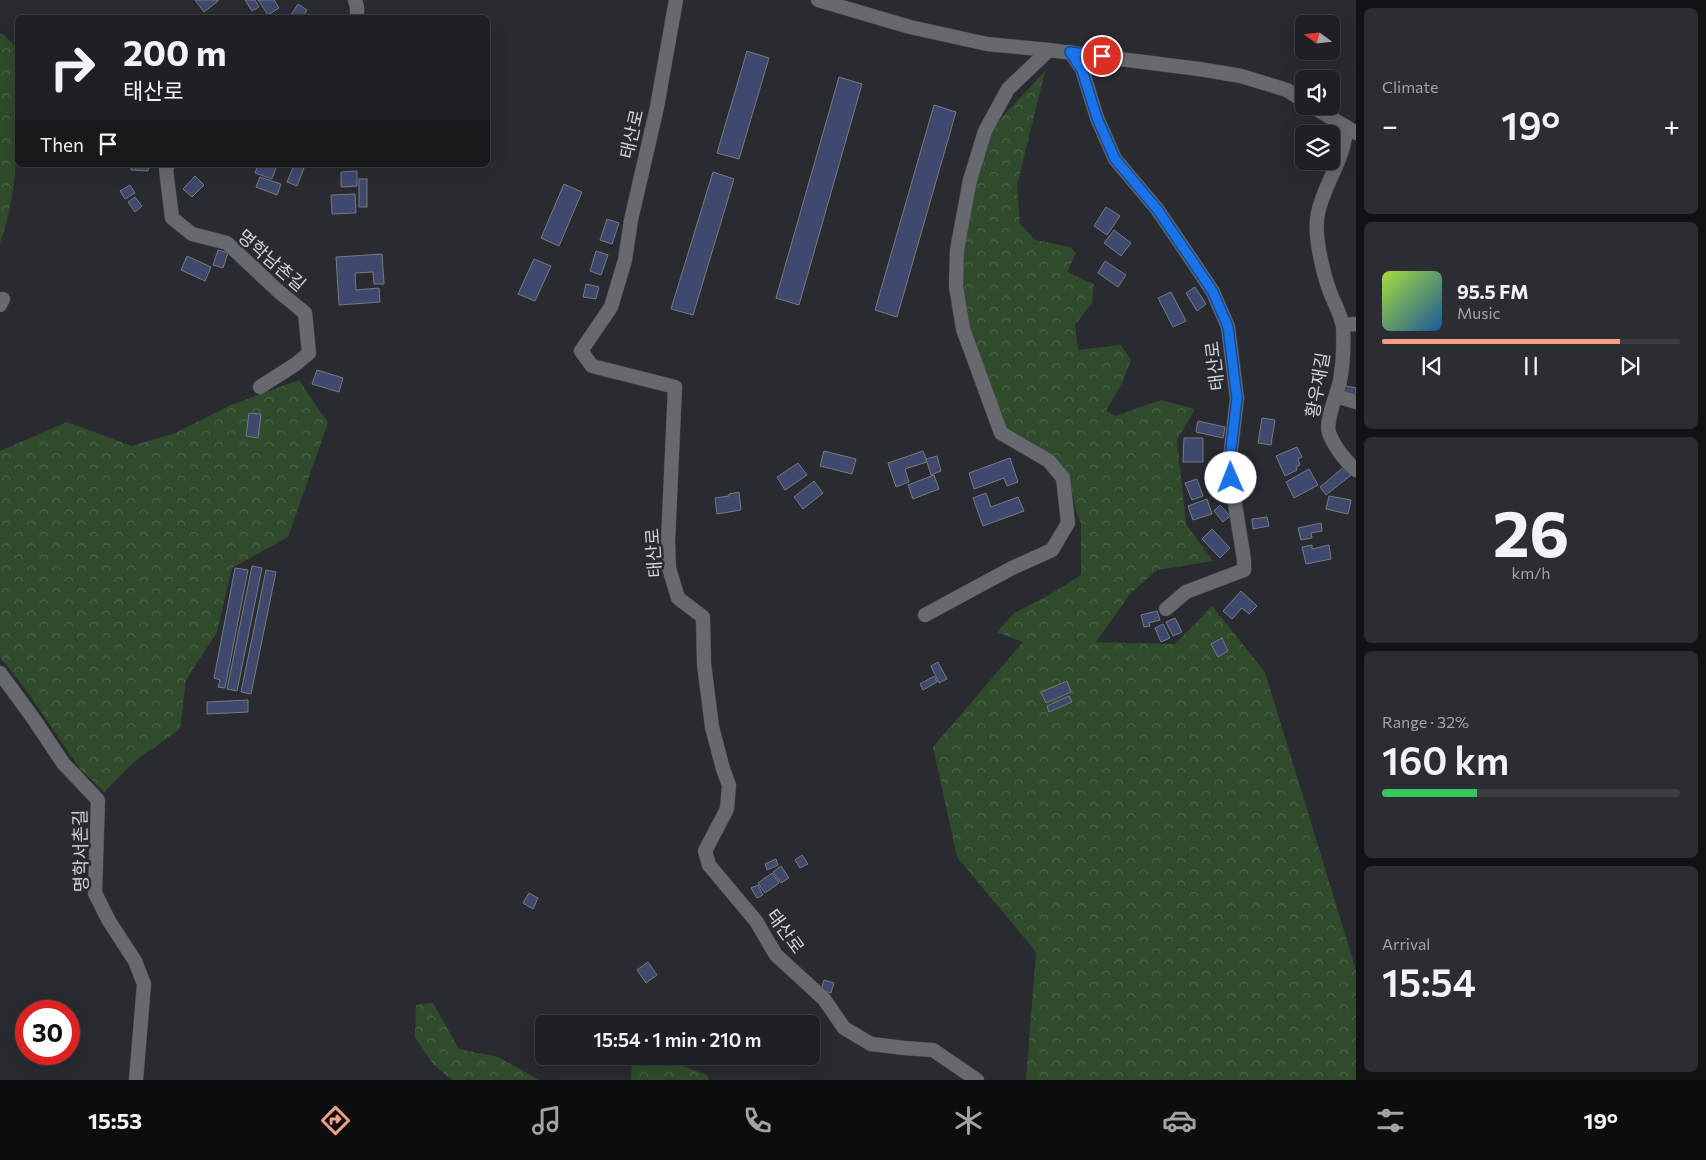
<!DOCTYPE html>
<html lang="en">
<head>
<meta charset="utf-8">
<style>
  body { margin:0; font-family:Commissioner,"Noto Sans KR",sans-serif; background:#2c2d32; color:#f1f3f6; height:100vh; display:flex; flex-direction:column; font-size:19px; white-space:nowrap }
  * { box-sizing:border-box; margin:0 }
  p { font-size:16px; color:#a1a3a7 }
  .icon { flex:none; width:28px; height:28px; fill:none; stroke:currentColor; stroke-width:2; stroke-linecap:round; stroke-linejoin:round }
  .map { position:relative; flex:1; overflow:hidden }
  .sheet { display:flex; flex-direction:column; gap:8px; padding:8px; background:#111214; width:350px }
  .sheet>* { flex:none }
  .top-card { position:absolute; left:15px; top:15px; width:475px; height:152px; border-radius:8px; box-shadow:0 5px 20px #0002,0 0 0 1px #3c3e42; background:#1f2025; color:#f1f3f6; overflow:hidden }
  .needle { width:32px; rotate:285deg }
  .buttons { position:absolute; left:1295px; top:15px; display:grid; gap:10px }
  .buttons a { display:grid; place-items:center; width:45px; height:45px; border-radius:8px; background:#1f2025; box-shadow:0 5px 20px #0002,0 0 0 1px #3c3e42; font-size:25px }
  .speed { position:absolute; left:15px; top:1000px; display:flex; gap:10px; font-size:25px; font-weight:700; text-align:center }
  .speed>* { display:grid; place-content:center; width:65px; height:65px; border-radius:50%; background:#1f2025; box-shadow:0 5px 20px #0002,0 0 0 1px #3c3e42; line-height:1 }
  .speed .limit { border:8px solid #d22; background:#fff; color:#111 }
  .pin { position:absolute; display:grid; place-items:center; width:42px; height:42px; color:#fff; margin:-21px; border:2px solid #fff; border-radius:50%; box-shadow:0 1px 5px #0007 }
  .me { position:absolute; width:55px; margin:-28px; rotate:359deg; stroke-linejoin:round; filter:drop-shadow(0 0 4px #0008) }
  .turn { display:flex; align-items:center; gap:18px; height:105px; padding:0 25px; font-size:22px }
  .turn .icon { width:65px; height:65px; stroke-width:2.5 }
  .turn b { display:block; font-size:35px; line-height:42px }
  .then { display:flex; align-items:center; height:48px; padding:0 25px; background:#0003; gap:10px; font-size:19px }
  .big { font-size:38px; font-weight:600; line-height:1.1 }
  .sheet .card { flex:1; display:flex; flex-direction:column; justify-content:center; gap:8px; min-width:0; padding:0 18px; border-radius:8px; background:#2c2d32 }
  .sheet .dial { align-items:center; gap:0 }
  .dial b { font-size:65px; line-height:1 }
  .song { display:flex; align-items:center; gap:15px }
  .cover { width:60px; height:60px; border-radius:8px; background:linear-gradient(135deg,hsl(80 70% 55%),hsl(210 70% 35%)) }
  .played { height:5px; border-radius:2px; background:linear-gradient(90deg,#f39f84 80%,#3c3e42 80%) }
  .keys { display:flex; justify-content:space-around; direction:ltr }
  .heat { display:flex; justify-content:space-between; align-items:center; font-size:28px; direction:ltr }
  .charge { height:8px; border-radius:4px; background:linear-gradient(90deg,#34c759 32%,#3c3e42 0) }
  .trip { position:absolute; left:535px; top:1015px; width:285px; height:50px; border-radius:8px; background:#1f2025; box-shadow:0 5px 20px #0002,0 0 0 1px #3c3e42; font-weight:600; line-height:50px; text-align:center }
  .tab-bar { display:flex; height:80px; justify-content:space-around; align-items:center; background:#0c0d0f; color:#a1a3a7 }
  .tab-bar .icon { width:35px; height:35px }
  .tab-bar .on { color:#f39f84 }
  .tab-bar b { font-size:22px; color:#f1f3f6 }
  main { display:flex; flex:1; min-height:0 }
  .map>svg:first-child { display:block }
  .forest { fill:url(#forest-crowns) }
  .building { fill:#3f496e; stroke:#777a80 }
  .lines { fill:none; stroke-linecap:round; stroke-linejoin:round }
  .minor-casing { stroke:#44464a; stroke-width:15 }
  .tertiary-casing { stroke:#44464a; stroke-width:15 }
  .minor { stroke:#67696f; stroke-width:14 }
  .tertiary { stroke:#67696f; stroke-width:14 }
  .route-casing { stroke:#114b97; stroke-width:12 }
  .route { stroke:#1a73e8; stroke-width:9 }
  .labels { text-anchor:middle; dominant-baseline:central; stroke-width:5; stroke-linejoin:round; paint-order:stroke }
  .street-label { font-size:18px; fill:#d2d3d7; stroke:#292b31 }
</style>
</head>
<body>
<main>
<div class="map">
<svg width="1356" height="1080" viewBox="0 0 1356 1080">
  <defs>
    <pattern id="forest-crowns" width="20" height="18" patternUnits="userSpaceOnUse" patternTransform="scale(1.25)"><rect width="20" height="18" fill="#2f4b2b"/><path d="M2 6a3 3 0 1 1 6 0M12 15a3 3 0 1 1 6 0" fill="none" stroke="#4c6449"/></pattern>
  </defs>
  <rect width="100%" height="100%" fill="#292b31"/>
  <g class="forest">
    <path d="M0,34H3L17,48C18,111 22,184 0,243Z"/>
    <polygon points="1045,71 1017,186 1020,224 1035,240 1070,247 1076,253 1067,272 1094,284 1092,303 1075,325 1078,350 1121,345 1131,360 1122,383 1106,411 1115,416 1161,400 1195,409 1177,440 1186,524 1213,561 1157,570 1130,594 1096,642 1175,644 1212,606 1265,672 1356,970 1356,1080 1026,1080 1036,952 957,857 933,747 1023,642 997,632 1014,613 1049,595 1081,575 1081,524 1076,511 1068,474 1004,426 972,336 962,292 963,253 974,187 991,134 1003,116"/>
    <polygon points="299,380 328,423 288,537 232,568 217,632 186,680 180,729 135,761 104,792 80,769 29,694 0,657 0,451 67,422 132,446 175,433 231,405"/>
    <polygon points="433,1003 459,1049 498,1057 539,1080 452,1080 433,1064 415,1037 416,1005"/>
    <polygon points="632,1056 655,1056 707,1075 709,1080 631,1080"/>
  </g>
  <g class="building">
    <polygon points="195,0 218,0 218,1 204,12"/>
    <polygon points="245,0 255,0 259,7 252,11"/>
    <polygon points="258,0 274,0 279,8 268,15"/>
    <polygon points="298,4 307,10 302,18 289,18"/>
    <polygon points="747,51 769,58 739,159 717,153"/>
    <polygon points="839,77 862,84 799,305 776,298"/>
    <polygon points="934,105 956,112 897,317 875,310"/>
    <polygon points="131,165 149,165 148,171 131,170"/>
    <polygon points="258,165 277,165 272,179 255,173"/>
    <polygon points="294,165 304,168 297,186 287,182"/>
    <polygon points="357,171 357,186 341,187 341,172"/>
    <polygon points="713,172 734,179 693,315 671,309"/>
    <polygon points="195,176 204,185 192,197 183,189"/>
    <polygon points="260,177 281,184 277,195 256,187"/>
    <rect x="359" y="179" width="8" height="28"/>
    <polygon points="564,184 582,192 559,246 541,238"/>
    <polygon points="130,185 135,193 125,199 120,191"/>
    <polygon points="355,194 356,213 332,214 331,195"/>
    <polygon points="135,197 142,206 135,212 128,202"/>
    <polygon points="1106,207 1120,216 1107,235 1094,226"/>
    <polygon points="607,219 619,223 612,244 600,240"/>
    <polygon points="1114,230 1131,243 1121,256 1104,243"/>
    <polygon points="218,250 228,253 223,268 213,265"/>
    <polygon points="596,251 608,255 601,275 590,271"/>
    <polygon points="382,254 384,284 374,284 373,272 355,273 356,290 379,288 380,302 339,305 336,257"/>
    <polygon points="187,256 211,267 205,281 181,270"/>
    <polygon points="534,259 551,266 535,301 518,294"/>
    <polygon points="1105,261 1126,275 1118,287 1098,273"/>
    <polygon points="586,284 599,287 596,299 583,297"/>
    <polygon points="1195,287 1206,304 1197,311 1186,293"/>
    <polygon points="1171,292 1186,321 1173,327 1158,298"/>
    <polygon points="317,370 343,378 339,392 312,384"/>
    <polygon points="1342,385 1356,388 1356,397 1340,394"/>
    <polygon points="249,413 261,414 258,438 246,436"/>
    <polygon points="1262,418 1275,420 1271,445 1258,443"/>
    <polygon points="1198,421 1225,427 1223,438 1196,432"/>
    <polygon points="1184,438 1203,438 1203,462 1183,462"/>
    <polygon points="1297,447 1302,457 1298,459 1300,465 1296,467 1297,470 1285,476 1276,456"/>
    <polygon points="824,451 856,459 852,474 820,466"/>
    <polygon points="923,451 927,462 905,469 909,482 896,487 888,463"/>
    <polygon points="937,456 941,471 931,475 926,459"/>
    <polygon points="1010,458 1018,482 1007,486 1004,478 974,489 969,473"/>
    <polygon points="798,463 807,475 785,490 777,477"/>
    <polygon points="1344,467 1351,475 1326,495 1320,487"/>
    <polygon points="1309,469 1318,485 1294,498 1286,482"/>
    <polygon points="934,475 939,489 913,499 908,485"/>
    <polygon points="1197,479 1203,496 1192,500 1185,483"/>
    <polygon points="814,481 823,493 803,509 794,497"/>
    <polygon points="739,492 741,510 717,514 715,498 729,496 729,494"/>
    <polygon points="986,493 991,507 1018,497 1024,511 983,526 973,498"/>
    <polygon points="1329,496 1351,500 1348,514 1326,509"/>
    <polygon points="1207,499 1212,514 1193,520 1188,506"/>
    <polygon points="1220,505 1230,516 1223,522 1214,511"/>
    <polygon points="1267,517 1269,526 1253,529 1252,519"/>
    <polygon points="1321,523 1322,531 1311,533 1312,538 1301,540 1298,528"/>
    <polygon points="1212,529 1230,548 1220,558 1202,539"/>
    <polygon points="1312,545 1312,549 1329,545 1331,559 1306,564 1302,547"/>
    <polygon points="252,566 262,568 237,691 227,689"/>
    <polygon points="235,568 248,570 225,688 218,687 220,680 214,678"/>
    <polygon points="266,570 276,572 251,694 241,692"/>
    <polygon points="1241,591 1257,606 1249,614 1242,608 1232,619 1223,611"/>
    <polygon points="1157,611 1160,620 1149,623 1150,626 1144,627 1141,615"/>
    <polygon points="1175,618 1182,632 1173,636 1166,622"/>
    <polygon points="1163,624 1170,638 1161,642 1155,628"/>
    <polygon points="1222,638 1228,651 1218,657 1211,644"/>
    <polygon points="938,662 947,679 939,683 931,666"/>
    <polygon points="934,676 937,682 923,690 920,684"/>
    <polygon points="1067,681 1071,692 1046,703 1041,692"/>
    <polygon points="1069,696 1072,702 1049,712 1047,706"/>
    <polygon points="248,700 248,712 207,714 207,702"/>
    <polygon points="802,855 808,864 800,868 795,860"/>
    <polygon points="776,859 778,865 767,870 765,864"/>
    <polygon points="781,866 789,878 781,883 773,872"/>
    <polygon points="772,873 779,883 765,893 758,883"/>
    <polygon points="758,885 763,895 757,898 751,888"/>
    <polygon points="529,893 538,898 533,909 523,903"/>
    <polygon points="648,962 657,975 646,983 637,970"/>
    <polygon points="824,980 834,983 831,993 821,990"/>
  </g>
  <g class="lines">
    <defs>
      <g id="minor">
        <polyline points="355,0 357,7 357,18"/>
        <polyline points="676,0 657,107 631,220 625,260 611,307 581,351 592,366 675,387 668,542 669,568 678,598 703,617 704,664 712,727 723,769 729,785 727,809 705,851 709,865 756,921 776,955 824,999 844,1028 871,1044 904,1048 933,1050 977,1080"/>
        <polyline points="1070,52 1082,69 1097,118 1115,159 1157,209 1191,259 1213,292 1228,327 1237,398 1229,466 1244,560 1244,570 1186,592 1166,609"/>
        <path d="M1346,127C1345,160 1324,183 1318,213C1313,233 1323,273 1330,292C1334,303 1342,316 1343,328C1344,345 1343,364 1340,381C1337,395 1325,420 1329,433C1334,446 1345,461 1356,470"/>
        <polyline points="168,165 166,169 172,218 192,234 227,243 277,290 305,313 309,353 296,364 260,387"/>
        <polyline points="0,305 3,299"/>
        <polyline points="1343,325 1356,324"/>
        <polyline points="1336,396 1356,402"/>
        <polyline points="925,615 1012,568 1052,550 1068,523 1063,478 1049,461 1001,433 963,329 956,286 957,250 970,180 985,131 1008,89 1049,50"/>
        <polyline points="0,673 33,718 63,763 98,800 95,893 109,921 135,961 144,984 136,1080"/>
      </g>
      <g id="tertiary">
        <polyline points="818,0 910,27 987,44 1049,50 1199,69 1241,76 1287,90 1304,101"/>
        <polyline points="1312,106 1356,133"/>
      </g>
    </defs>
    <use href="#minor" class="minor-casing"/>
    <use href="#tertiary" class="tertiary-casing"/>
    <use href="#minor" class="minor"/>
    <use href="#tertiary" class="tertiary"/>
  </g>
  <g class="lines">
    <defs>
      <polyline id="route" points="1102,56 1070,52 1082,70 1097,118 1115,159 1157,209 1191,259 1213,292 1228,327 1237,398 1229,466 1231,478"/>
    </defs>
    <use href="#route" class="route-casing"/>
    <use href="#route" class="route"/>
  </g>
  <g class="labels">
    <g class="street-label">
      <text transform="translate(631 134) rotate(-77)">태산로</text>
      <text transform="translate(272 260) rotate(41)">명학남촌길</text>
      <text transform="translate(1214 366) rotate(-97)">태산로</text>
      <text transform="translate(1317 385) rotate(-80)">황우재길</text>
      <text transform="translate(653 553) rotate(-94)">태산로</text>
      <text transform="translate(80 851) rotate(-91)">명학서촌길</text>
      <text transform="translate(786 931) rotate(54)">태산로</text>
    </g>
  </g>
</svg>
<div class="buttons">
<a><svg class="needle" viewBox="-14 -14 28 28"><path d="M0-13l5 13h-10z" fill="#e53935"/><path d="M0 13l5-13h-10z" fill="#a1a3a7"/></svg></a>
<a><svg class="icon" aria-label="sound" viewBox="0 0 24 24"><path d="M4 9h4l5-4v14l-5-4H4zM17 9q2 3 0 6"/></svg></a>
<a><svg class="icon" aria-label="layers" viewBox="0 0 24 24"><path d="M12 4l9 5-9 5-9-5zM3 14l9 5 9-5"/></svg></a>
</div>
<div class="speed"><div class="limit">30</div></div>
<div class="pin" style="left:1102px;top:56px;background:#d93025"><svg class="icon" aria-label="arrive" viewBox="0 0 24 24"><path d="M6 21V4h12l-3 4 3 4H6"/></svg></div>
<svg class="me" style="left:1231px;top:478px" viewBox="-20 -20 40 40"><circle r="19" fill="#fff"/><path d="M0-13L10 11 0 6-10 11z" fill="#1a73e8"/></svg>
<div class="trip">15:54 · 1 min · 210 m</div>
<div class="top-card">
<div class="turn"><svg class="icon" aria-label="right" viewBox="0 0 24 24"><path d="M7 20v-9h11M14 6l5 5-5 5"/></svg><div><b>200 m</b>태산로</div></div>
<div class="then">Then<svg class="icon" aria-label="arrive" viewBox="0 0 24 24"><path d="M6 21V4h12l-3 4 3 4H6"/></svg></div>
</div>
</div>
<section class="sheet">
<div class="card"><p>Climate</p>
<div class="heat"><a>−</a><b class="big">19°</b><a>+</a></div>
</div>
<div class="card">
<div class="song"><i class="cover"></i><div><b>95.5 FM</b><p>Music</p></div></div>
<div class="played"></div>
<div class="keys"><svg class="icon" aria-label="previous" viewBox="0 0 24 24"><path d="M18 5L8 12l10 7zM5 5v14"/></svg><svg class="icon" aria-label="pause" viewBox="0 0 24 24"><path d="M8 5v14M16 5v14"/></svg><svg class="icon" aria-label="next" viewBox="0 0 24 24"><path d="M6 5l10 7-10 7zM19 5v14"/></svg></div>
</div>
<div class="card dial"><b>26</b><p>km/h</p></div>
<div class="card"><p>Range · 32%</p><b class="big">160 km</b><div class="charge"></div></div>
<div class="card"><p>Arrival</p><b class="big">15:54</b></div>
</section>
</main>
<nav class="tab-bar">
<b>15:53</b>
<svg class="icon on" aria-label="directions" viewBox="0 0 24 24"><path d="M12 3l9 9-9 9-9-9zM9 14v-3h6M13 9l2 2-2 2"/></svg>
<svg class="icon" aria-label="music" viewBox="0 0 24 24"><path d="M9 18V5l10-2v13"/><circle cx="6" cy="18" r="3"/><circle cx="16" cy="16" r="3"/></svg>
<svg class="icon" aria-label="phone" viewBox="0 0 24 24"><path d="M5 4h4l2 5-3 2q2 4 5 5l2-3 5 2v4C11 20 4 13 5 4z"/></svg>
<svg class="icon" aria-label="climate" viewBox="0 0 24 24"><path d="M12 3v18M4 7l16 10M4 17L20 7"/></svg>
<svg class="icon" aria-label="car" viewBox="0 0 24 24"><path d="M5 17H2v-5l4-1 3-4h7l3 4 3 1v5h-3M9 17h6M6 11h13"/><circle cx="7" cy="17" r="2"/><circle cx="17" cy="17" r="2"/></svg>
<svg class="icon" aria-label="filters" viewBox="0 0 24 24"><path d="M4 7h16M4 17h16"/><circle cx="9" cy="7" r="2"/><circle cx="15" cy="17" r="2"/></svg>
<b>19°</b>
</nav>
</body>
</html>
